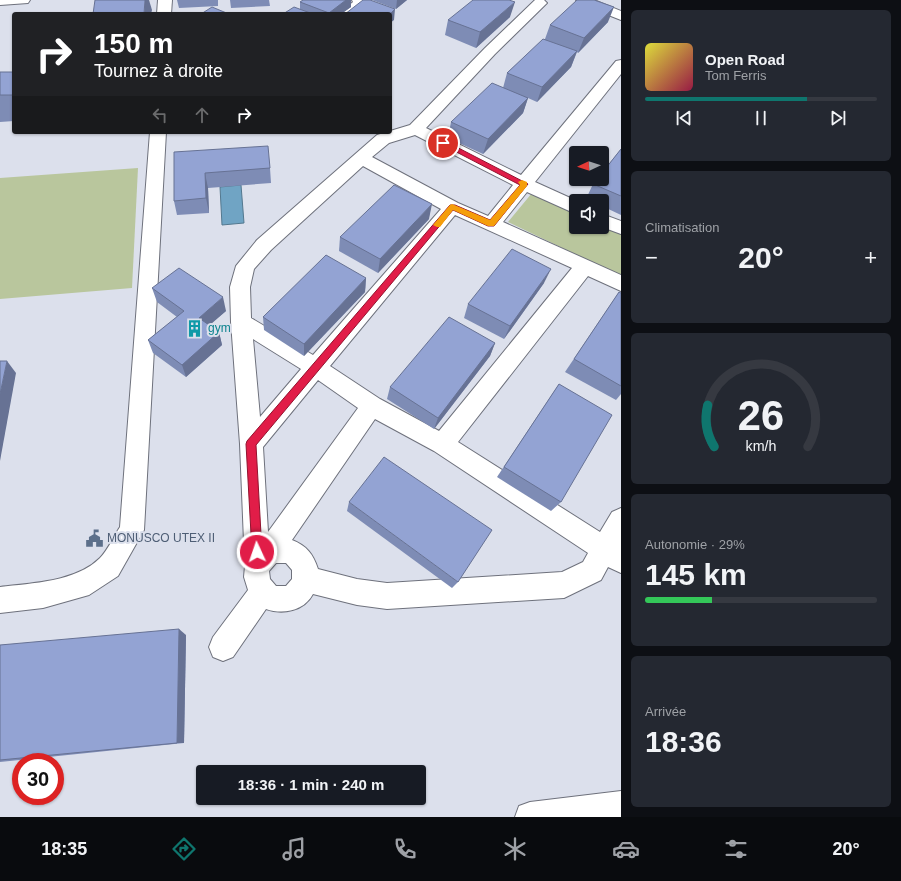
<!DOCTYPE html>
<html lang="fr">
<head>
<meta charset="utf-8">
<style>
  body { margin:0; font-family:Helvetica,sans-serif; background:#242831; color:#f1f3f6; height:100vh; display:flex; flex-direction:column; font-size:15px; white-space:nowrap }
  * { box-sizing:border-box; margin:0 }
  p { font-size:13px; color:#9ea1a6 }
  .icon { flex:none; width:22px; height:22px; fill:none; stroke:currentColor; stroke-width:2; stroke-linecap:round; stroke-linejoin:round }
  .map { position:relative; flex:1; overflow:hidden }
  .details { display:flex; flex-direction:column; gap:10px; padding:10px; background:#0d0f14; width:280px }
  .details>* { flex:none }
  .banner { position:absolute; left:12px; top:12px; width:380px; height:122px; border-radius:4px; box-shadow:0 1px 3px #0004; background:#202124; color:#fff; overflow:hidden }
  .needle { width:26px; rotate:266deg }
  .fabs { position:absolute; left:569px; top:146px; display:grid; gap:8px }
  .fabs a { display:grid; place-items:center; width:40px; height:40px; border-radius:4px; background:#171b24; box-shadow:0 1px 3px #0004; font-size:20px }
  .speed { position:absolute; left:12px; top:753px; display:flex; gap:8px; font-size:20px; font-weight:700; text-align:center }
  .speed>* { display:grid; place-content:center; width:52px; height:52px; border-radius:50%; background:#171b24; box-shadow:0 1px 3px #0004; line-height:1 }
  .speed .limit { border:6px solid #d22; background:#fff; color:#111 }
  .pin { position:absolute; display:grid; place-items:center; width:34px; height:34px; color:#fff; margin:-17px; border:2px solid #fff; border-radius:50%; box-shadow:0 1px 4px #0007 }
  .me { position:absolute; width:44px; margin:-22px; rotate:357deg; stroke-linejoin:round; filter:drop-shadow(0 0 3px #0008) }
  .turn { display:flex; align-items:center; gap:14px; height:84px; padding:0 16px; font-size:18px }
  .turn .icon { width:52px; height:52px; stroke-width:2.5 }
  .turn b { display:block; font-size:28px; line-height:34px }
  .lanes { display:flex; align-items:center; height:38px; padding:0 16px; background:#0003; justify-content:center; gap:20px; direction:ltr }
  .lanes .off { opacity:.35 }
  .big { font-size:30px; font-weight:600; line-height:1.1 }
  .details .widget { flex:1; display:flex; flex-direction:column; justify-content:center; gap:6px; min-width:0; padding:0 14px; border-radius:6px; background:#242831 }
  .details .dial { align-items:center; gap:0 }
  .dial svg { height:104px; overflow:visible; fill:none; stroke:#363941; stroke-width:7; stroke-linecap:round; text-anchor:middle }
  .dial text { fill:#f1f3f6; stroke:none }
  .song { display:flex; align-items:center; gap:12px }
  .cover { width:48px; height:48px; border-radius:6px; background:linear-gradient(135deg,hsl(60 70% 55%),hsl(340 70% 35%)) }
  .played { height:4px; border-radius:2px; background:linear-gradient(90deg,#0f766e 70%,#363941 70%) }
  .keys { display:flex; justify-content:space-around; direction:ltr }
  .heat { display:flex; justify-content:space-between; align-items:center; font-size:22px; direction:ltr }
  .charge { height:6px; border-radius:3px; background:linear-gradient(90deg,#34c759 29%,#363941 0) }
  .trip { position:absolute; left:196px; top:765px; width:230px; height:40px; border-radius:4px; background:#171b24; box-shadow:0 1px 3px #0004; font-weight:600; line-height:40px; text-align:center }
  .tabs { display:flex; height:64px; justify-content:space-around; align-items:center; background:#090b0e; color:#9ea1a6 }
  .tabs .icon { width:28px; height:28px }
  .tabs .on { color:#0f766e }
  .tabs b { font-size:18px; color:#f1f3f6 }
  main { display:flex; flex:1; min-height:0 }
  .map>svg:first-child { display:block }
  .green { fill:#b9c69d }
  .water { fill:#70a4c4; stroke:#53788f }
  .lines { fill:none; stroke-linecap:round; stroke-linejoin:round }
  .minor-casing { stroke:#6e717c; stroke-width:2 }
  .minor { fill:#fff; fill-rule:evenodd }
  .wall { fill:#7e8cb5 }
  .shaded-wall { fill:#677294 }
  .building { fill:#93a3d3; stroke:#677294 }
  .route { fill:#e11d48; stroke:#92132f }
  .slow { fill:#f59e0b }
  .labels { text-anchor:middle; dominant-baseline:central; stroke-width:4; stroke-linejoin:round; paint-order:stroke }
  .culture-label { font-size:12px; fill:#0d838f; stroke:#dce0ec; text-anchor:start }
  .service-label { font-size:12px; fill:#4e5e75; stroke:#dce0ec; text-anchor:start }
</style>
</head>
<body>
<main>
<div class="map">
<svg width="621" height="817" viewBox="0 0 621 817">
  <rect width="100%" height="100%" fill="#dce0ec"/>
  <g class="green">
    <polygon points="138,168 132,288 0,299 0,178"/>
    <polygon points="532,193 576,213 576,227 602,227 621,234 621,276 508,222"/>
  </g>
  <polygon class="water" points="241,185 244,223 222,225 220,187"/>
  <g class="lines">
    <defs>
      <g id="minor">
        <polygon points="0,0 30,0 28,3 0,5"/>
        <polygon points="158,0 172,0 171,14 157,14"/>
        <polygon points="352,0 366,0 367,3 354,14 339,14 353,2"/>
        <path d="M535,0H544L547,3L495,54L426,128L521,175L616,61L621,60V74L535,182L577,201L576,214L527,192L503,222L621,275V291L588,276L458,442L600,532L612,512L621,508V573L608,567L601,580L564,598L387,609L357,605L313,594C304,611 283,615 266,609L233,657L223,661L213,657L209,647L213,637L248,590L244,577L245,566L240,444L231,322L230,287L236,266L257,240L377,135L410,125L485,48ZM415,135L513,185L488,216L458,203L372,157L389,143ZM363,166L441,209L313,355L251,318L250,287L254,269L271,250ZM455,215L572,268L439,431L380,399L330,366ZM253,339L301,369L260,417ZM318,380L358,408L268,532L263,447ZM375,419L434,451L588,553L583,562L562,572L387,583L357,579L318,569C313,554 307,546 292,540ZM276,563H286L292,570V579L286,586H276L270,579L269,571Z"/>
        <polygon points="576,0 594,0 621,11 621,20 578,3"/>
        <path d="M150,132H166L144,530L118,576L89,595L43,608L0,613V587C32,583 76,582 100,558C108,550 114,536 120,527Z"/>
        <polygon points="602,214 621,221 621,234 602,227"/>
        <polygon points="621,791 621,817 515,817 519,806 530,802"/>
      </g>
    </defs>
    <use href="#minor" class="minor-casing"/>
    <use href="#minor" class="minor"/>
  </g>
  <g class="wall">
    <polygon points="177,0 218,0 218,6 179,8"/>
    <polygon points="230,0 269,0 270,6 231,8"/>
    <polygon points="303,0 351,0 351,7 341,14 283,14 300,9 300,2"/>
    <polygon points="372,0 407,0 396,9"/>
    <polygon points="510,17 476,48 445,35 448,20"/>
    <polygon points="608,22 578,53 577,52 571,67 537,102 528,98 523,113 483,154 448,138 451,122 503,88 507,73 545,39 550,25"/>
    <polygon points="0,72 14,72 14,121 0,122"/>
    <polygon points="621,149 621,215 602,206 602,201 591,201 586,199 593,184"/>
    <polygon points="174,152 270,168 271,183 208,188 209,213 177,215 174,201"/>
    <polygon points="429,219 378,273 339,251 340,237"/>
    <polygon points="366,278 365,292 304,356 264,330 263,317"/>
    <polygon points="544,283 504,339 464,318 468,304"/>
    <polygon points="152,288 226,311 209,325 219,332 222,345 186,377 153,353 148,340 177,317 157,302"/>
    <polygon points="619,292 621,293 621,394 616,400 565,372"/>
    <polygon points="495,343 490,356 434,429 387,399 390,387"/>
    <polygon points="559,384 561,502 551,511 497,477"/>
    <polygon points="349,502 458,582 452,588 347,511"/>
    <polygon points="186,635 184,743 0,762 0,645"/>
  </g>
  <g class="shaded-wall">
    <polygon points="145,0 149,0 152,10 151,14 144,14"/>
    <polygon points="346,0 351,0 351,7 341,14 329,14 329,13"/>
    <polygon points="397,0 407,0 396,9"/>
    <polygon points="515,2 510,17 476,48 480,32"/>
    <polygon points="614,7 608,22 578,53 584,38"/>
    <polygon points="395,9 394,20 390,23 390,14"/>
    <polygon points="577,51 571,67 537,102 542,87"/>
    <polygon points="528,98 523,113 483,154 488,139"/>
    <polygon points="205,173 208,188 209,213 206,198"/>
    <polygon points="432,204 429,219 378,273 380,259"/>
    <polygon points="551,269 544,283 504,339 510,326"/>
    <polygon points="366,278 365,292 304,356 304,344"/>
    <polygon points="223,297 226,311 203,331 199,318"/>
    <polygon points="219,332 222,345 186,377 182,365"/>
    <polygon points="495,343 490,356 434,429 438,418"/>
    <polygon points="7,361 16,373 0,461 0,394"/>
    <polygon points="179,629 186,635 184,743 177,743"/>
  </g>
  <g class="building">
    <polygon points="95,0 145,0 144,14 93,14"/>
    <polygon points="303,0 346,0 329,13 300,2"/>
    <polygon points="363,0 370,0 395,9 390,14 345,14"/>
    <polygon points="473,0 509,0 515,2 480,32 448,20"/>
    <polygon points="577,0 594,0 614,7 584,38 550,25"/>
    <polygon points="212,7 229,14 201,14"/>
    <polygon points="294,7 313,14 283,14"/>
    <polygon points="543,39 577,51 542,87 507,73"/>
    <rect x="0" y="72" width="14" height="23"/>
    <polygon points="492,83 528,98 488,139 451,122"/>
    <polygon points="268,146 270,168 205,173 206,198 174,201 174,152"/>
    <polygon points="621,149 621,196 593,184 597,179 602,179 602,173"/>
    <polygon points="394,185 432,204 380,259 340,237"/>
    <polygon points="512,249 551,269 510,326 468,304"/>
    <polygon points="326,255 366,278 304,344 263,317"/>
    <polygon points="179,268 223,297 199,318 219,332 182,365 148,340 184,311 152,288"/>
    <polygon points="619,292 621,293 621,386 574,359"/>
    <polygon points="449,317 495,343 438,418 390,387"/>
    <polygon points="0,361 7,361 0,394"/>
    <polygon points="559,384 612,415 561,502 504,467"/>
    <polygon points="384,457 492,530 458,582 349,502"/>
    <polygon points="179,629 177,743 0,760 0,645"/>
  </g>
  <polygon class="route" points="443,140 528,184 494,226 488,226 453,210 256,445 262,552 261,556 257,558 253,556 252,552 246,444 247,441 450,205 455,205 490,220 520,185 441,144 440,143"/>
  <polygon class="slow" points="522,180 527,182 527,186 494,226 488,226 453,210 440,227 437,227 433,225 450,205 452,204 490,220 520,185 518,182"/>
  <defs>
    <symbol id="building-bare" viewBox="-9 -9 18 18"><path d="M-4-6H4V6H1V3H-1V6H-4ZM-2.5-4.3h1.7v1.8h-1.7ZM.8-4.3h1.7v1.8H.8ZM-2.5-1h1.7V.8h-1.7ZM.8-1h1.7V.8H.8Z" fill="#0f9aa8" stroke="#dce0ec" stroke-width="2.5" paint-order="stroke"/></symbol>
    <symbol id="civic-bare" viewBox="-9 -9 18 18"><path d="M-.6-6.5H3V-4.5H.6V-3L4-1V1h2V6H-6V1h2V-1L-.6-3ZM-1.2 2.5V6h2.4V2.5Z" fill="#5c6f8a" stroke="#dce0ec" stroke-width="2.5" paint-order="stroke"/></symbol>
  </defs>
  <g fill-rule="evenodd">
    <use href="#building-bare" x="182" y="316" width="25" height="25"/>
    <use href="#civic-bare" x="82" y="526" width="25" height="25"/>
  </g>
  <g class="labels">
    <g class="culture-label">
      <text x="208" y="328">gym</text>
    </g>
    <g class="service-label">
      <text x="107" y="538">MONUSCO UTEX II</text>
    </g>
  </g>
</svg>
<div class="fabs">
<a><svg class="needle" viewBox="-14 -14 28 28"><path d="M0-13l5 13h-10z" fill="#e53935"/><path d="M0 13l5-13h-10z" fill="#9ea1a6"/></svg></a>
<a><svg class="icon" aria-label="sound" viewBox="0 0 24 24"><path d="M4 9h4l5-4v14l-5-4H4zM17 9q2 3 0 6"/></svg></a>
</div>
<div class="speed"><div class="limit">30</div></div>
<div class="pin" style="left:443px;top:143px;background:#d93025"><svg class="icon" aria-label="arrive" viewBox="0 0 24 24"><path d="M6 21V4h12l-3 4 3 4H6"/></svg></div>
<svg class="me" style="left:257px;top:552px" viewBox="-20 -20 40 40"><circle r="17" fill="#e11d48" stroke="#fff" stroke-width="3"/><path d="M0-11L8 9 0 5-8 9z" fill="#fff"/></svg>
<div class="trip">18:36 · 1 min · 240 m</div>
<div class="banner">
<div class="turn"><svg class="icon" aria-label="right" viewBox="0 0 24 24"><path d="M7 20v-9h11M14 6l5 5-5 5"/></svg><div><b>150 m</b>Tournez à droite</div></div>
<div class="lanes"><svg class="icon off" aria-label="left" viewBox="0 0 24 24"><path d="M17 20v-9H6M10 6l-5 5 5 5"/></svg><svg class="icon off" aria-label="ahead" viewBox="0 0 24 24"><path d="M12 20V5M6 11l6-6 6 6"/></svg><svg class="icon" aria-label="right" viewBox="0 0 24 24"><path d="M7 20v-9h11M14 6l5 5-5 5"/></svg></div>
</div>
</div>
<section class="details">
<div class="widget">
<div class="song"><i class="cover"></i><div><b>Open Road</b><p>Tom Ferris</p></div></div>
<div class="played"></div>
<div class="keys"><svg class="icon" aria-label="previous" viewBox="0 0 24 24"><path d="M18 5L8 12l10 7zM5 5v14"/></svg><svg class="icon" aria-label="pause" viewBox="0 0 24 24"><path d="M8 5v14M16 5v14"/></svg><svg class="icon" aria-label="next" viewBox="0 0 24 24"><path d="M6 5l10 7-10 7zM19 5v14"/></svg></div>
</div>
<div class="widget"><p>Climatisation</p>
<div class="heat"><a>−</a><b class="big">20°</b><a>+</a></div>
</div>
<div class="widget dial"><svg viewBox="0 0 100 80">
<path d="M14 69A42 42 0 1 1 86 69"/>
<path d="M14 69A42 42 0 0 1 9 37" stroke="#0f766e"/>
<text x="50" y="56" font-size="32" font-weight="700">26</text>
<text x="50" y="72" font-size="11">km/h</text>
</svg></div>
<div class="widget"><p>Autonomie · 29%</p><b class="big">145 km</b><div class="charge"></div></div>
<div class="widget"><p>Arrivée</p><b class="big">18:36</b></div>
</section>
</main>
<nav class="tabs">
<b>18:35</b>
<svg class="icon on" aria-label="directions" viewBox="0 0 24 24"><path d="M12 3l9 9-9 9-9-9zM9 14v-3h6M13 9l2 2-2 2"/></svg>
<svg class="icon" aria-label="music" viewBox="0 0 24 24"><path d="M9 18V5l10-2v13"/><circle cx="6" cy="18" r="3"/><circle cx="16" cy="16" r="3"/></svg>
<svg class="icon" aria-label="phone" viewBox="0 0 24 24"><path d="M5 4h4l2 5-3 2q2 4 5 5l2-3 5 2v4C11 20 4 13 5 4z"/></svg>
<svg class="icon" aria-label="climate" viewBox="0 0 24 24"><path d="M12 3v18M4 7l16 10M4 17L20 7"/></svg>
<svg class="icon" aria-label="car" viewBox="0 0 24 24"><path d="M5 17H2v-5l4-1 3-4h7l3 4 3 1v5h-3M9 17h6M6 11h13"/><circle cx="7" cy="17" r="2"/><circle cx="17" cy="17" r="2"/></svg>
<svg class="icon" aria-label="filters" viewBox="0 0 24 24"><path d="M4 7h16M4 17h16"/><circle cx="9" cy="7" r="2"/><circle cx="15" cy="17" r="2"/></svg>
<b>20°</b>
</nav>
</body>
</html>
